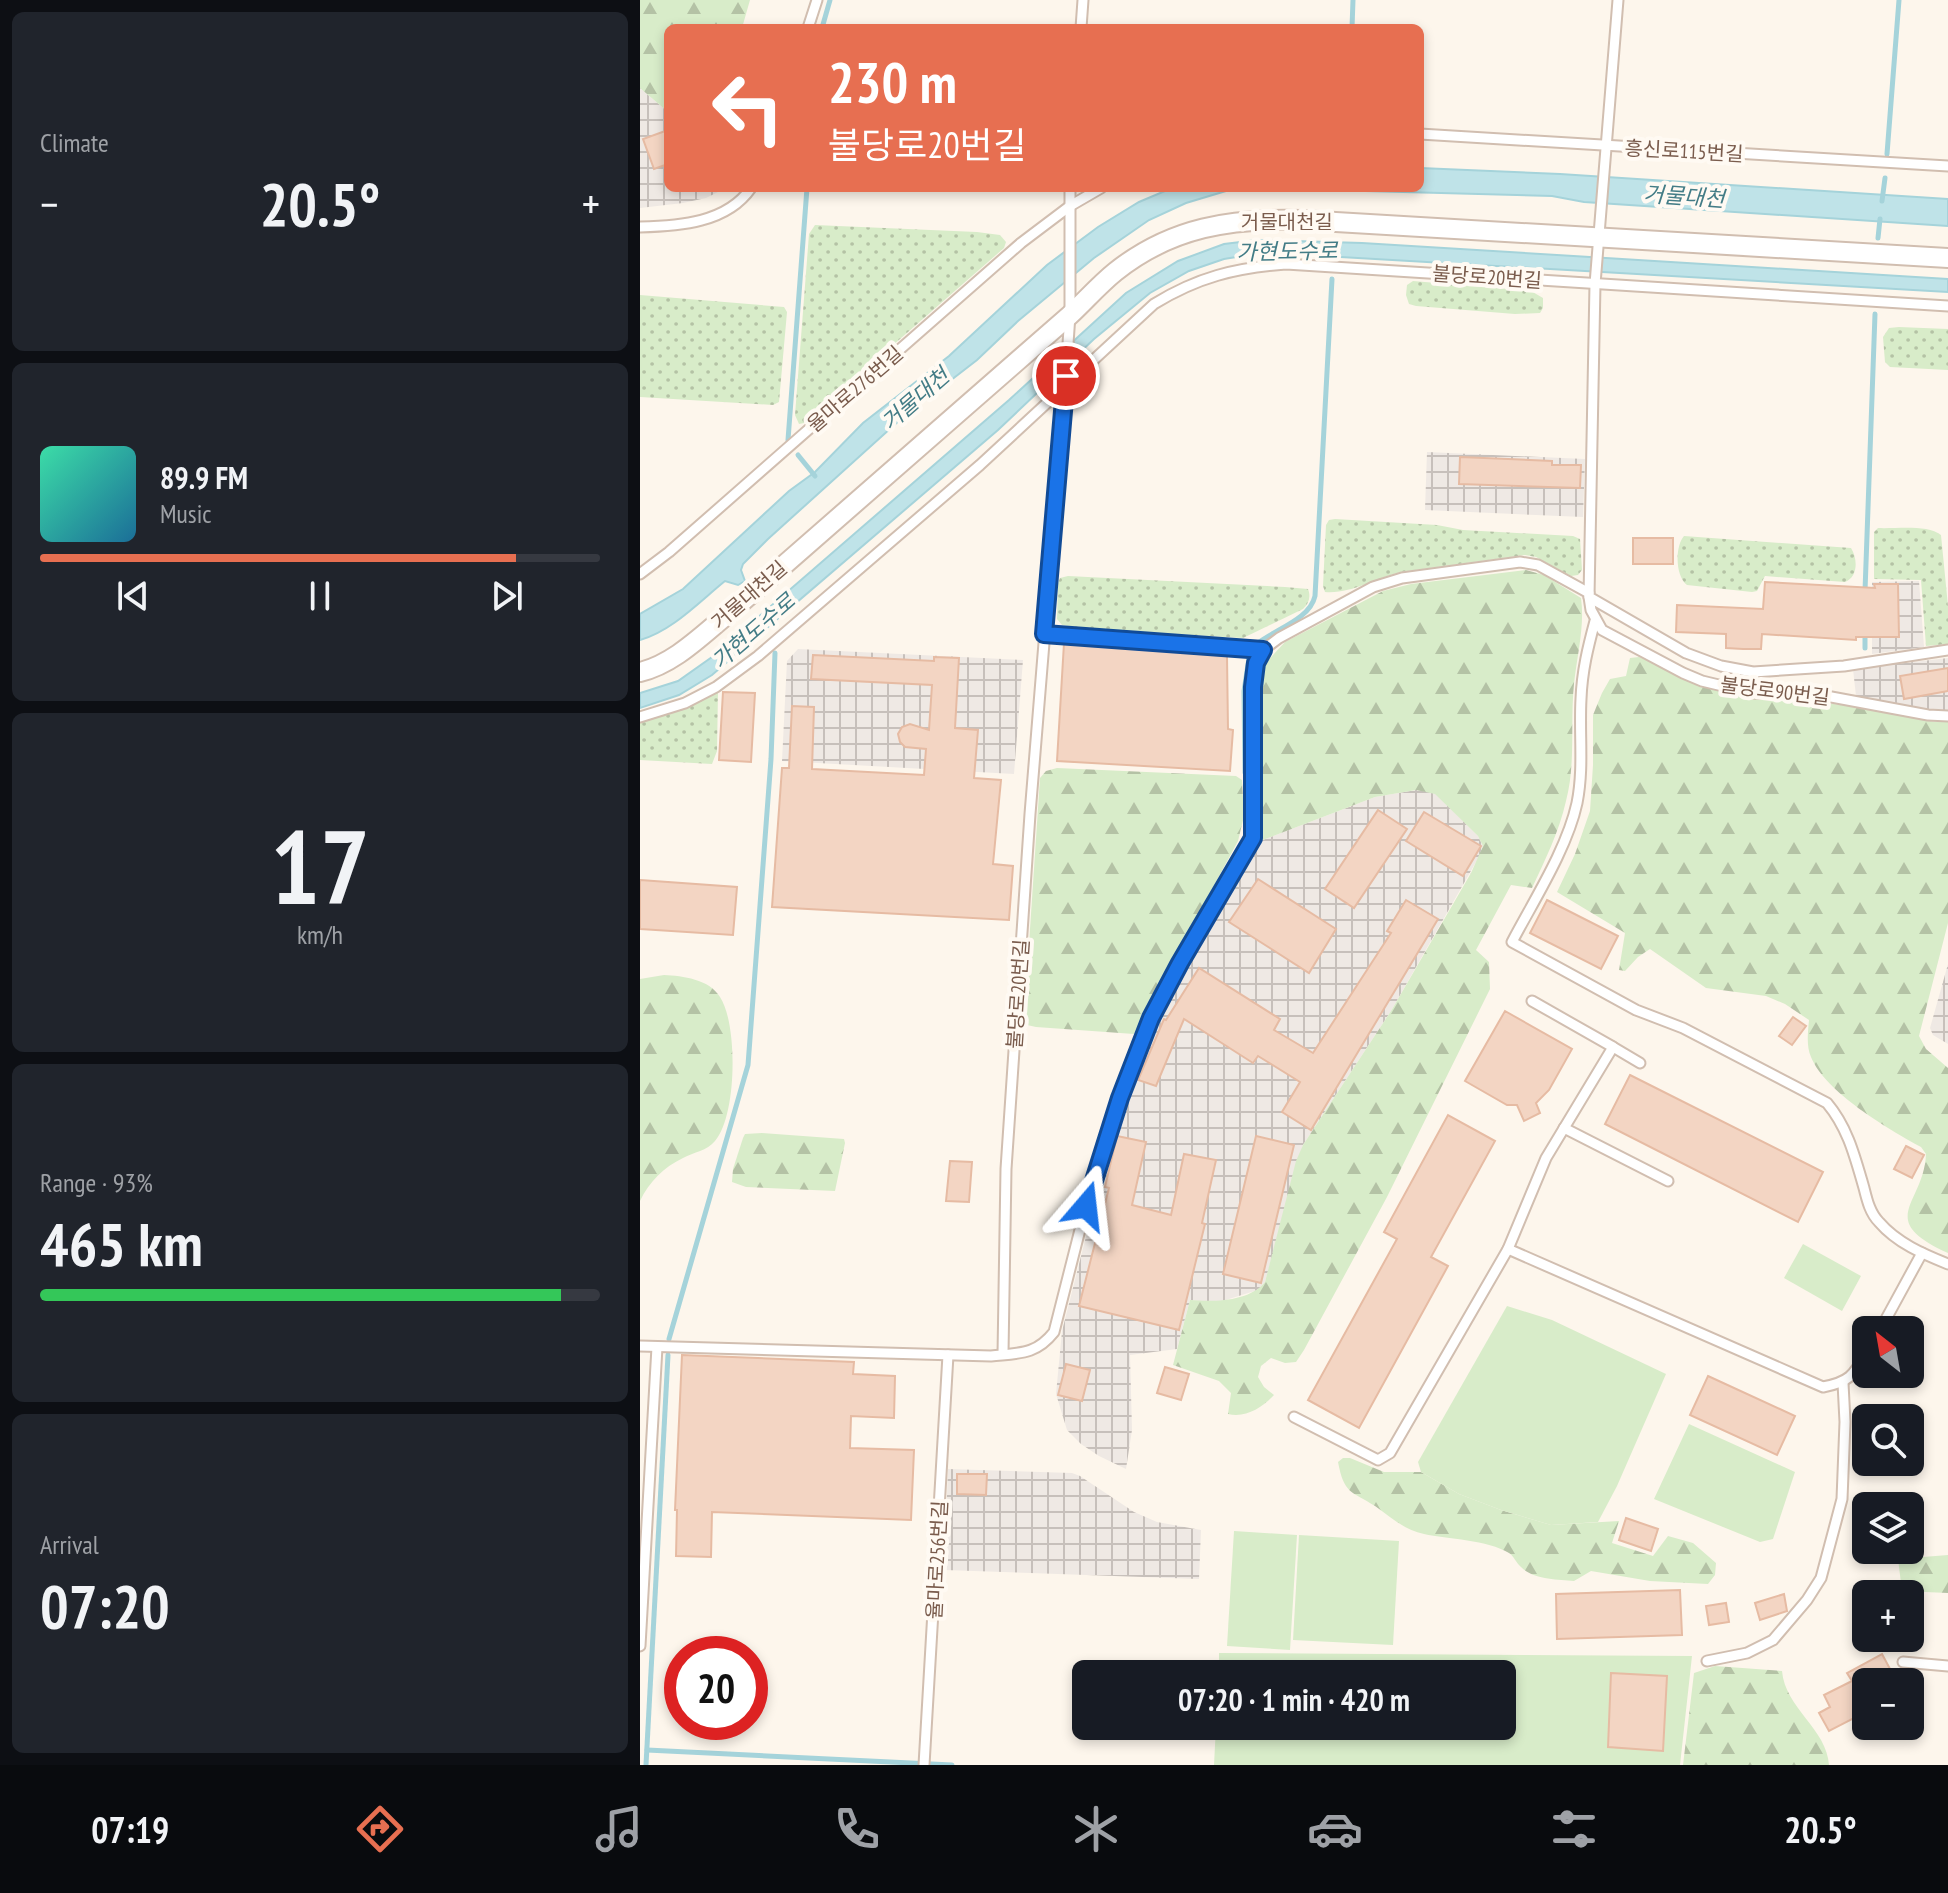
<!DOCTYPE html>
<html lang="en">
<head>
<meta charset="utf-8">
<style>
  body { margin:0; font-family:"PT Sans Narrow","Noto Sans KR",sans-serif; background:#20242c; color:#f1f3f6; height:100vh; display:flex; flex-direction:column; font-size:30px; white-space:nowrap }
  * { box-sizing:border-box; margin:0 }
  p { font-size:26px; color:#9ea1a6 }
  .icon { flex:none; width:44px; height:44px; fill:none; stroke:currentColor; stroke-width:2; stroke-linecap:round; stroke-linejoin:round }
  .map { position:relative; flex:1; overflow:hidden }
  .side { display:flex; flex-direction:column; gap:12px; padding:12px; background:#0d0f14; width:640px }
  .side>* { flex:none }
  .top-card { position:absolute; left:24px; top:24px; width:760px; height:168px; border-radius:12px; box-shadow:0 4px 12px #0003; background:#e76f51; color:#fff; overflow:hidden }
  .needle { width:52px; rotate:329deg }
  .controls { position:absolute; left:1212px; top:1316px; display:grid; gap:16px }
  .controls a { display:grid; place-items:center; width:72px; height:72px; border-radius:12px; background:#171b24; box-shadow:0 4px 12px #0003; font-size:40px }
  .speed { position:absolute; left:24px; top:1636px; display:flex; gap:16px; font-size:40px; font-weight:700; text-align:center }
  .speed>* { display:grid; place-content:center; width:104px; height:104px; border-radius:50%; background:#171b24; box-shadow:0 4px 12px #0003; line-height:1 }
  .speed .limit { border:12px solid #d22; background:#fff; color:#111 }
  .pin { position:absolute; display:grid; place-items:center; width:68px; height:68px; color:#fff; margin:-34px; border:4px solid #fff; border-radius:50%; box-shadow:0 2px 8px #0007 }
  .me { position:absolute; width:88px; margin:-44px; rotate:17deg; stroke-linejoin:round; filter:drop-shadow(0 0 6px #0008) }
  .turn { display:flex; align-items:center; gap:28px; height:168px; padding:0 32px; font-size:36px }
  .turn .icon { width:104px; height:104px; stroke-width:2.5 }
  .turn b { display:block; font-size:56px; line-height:68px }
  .big { font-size:60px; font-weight:700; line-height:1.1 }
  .side .widget { flex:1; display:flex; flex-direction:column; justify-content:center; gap:12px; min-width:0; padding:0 28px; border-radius:12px; background:#20242c }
  .side .dial { align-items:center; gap:0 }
  .dial b { font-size:104px; line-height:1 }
  .song { display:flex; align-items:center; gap:24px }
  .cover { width:96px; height:96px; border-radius:12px; background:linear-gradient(135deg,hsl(160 70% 55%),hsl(200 70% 35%)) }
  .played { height:8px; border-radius:4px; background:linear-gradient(90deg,#e76f51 85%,#363941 85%) }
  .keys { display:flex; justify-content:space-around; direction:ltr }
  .heat { display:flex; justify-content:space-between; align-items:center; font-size:44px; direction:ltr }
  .charge { height:12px; border-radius:6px; background:linear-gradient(90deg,#34c759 93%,#363941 0) }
  .trip { position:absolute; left:432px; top:1660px; width:444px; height:80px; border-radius:12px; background:#171b24; box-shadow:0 4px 12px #0003; font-weight:700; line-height:80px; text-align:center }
  .dock { display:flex; height:128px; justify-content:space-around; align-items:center; background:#090b0e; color:#9ea1a6 }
  .dock .icon { width:56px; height:56px }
  .dock .on { color:#e76f51 }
  .dock b { font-size:36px; color:#f1f3f6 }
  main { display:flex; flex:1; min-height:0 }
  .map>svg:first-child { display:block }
  .industrial { fill:url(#industrial-grid) }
  .grass { fill:url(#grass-dots) }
  .forest { fill:url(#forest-firs) }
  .pitch { fill:#d8ecc9 }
  .water { fill:#bfe3e8; stroke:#a5d3da; stroke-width:2 }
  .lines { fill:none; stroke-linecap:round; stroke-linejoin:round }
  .stream { stroke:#a5d3da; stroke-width:5 }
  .building { fill:#f3d5c3; stroke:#e6bba3; stroke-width:2 }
  .lane-casing { stroke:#d1beb0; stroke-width:13 }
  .street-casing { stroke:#d1beb0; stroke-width:22 }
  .lane { stroke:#fff; stroke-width:9 }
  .street { stroke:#fff; stroke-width:18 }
  .route-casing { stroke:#114b97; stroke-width:20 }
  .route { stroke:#1a73e8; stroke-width:14 }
  .labels { text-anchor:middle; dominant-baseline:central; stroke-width:8; stroke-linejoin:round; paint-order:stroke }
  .street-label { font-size:20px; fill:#7a5c4d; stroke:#fffaf3 }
  .water-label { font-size:22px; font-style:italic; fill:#437c86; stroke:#fffaf3 }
</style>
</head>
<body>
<main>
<section class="side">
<div class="widget"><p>Climate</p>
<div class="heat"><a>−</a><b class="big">20.5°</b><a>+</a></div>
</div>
<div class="widget">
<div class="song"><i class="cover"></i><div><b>89.9 FM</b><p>Music</p></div></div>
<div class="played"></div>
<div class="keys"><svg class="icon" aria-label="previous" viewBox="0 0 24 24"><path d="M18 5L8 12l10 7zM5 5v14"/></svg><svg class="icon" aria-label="pause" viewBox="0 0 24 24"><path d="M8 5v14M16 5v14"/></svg><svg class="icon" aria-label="next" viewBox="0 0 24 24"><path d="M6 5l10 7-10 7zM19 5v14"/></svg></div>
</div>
<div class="widget dial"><b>17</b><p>km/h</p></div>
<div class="widget"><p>Range · 93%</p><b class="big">465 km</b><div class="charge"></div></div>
<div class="widget"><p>Arrival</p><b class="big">07:20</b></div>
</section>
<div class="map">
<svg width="1308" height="1765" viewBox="0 0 1308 1765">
  <defs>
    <pattern id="industrial-grid" width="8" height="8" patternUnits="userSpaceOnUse" patternTransform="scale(2)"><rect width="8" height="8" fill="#efe9e4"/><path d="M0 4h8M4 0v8" fill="none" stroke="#c7c0bb"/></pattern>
    <pattern id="grass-dots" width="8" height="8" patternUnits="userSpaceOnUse" patternTransform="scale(2)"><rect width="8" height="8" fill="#d8ecc9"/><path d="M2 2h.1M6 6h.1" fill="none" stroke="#b4c2a5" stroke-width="1.8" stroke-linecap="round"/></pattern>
    <pattern id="forest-firs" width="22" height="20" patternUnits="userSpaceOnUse" patternTransform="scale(2)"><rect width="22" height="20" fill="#d8ecc9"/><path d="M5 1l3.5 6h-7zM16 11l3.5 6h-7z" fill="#b4c2a5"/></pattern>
  </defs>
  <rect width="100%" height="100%" fill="#fdf6ec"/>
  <g class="industrial">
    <polygon points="0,88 28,112 28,188 86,188 66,198 43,203 0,208"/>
    <polygon points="787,452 945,459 943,517 785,510"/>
    <polygon points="1279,581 1284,647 1232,654 1232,582"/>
    <polygon points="158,649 383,660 374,774 142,761 147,661"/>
    <polygon points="1308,658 1308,711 1288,710 1216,696 1213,669"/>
    <polygon points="776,790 795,793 838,836 843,846 840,855 751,1011 663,1145 625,1282 618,1290 576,1303 550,1300 537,1349 490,1355 492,1430 486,1469 459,1456 441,1444 427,1430 416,1394 422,1331 455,1201 480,1115 502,1057 548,961 620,841 735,797"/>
    <polygon points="1308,964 1308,1044 1293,1035 1290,1028"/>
    <polygon points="308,1469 432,1473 440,1476 494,1512 517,1522 561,1530 559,1579 304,1570"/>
  </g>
  <g class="grass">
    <polygon points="175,225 337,232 360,235 366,242 364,248 164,423 159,424 155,415 169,234"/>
    <polygon points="773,281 891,291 903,298 903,308 900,313 875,314 776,306 769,304 766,295 767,285"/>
    <polygon points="0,295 144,307 147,312 139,402 133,405 0,397"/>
    <polygon points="1259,327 1308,329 1308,370 1250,367 1245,362 1243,337 1249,328"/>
    <path d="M695,519L797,525L823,530L933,536L940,539L942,570L938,575L931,576L896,557L885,555L761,572C735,578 712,594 685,592L683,586L686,525L689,520Z"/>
    <path d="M1238,528C1256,529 1287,524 1301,535L1308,606V644L1286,646L1281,580L1234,579V532Z"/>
    <path d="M1044,536L1211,548C1218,559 1218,577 1205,582L1125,576L1117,591L1112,592L1047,585C1035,576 1035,546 1044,536Z"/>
    <path d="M428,576L645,587L668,589C671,597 669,603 663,609L603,638L444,629L422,625L417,619L418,583L420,578Z"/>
    <polygon points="78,692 77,751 72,764 0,760 0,722 39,711"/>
  </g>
  <g class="forest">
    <polygon points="0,0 110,0 102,28 28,28 28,112 0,88"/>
    <path d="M886,570L904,575L941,598C945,626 937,655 934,684C930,723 936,763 926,801C919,832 905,860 892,888L871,885L836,950L849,962L850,989L747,1197L664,1350L656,1362L645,1363L631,1358L621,1366L618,1377L624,1387L634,1395C622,1408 606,1418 588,1414L591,1393L579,1381L533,1365L550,1300C573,1302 609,1302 625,1282L656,1161L663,1145L751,1011L831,873L843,846L838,836L795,794L776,790L735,797L620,841L619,688L622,667L645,642L743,591L771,584Z"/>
    <path d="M999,657L1059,685L1090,694L1204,705L1296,722L1308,721V923L1279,1036L1286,1049L1308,1068V1253C1234,1219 1284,1205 1286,1154L1281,1147C1248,1129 1185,1092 1171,1057C1166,1046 1168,1031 1169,1020L1145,1004L1126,996L1066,988L1010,949L998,957L985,971L979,970L985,933L917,892L935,854L950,811L953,765V715L962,693L970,679L986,676L990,658Z"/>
    <polygon points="417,768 596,776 602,780 604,816 598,841 494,1034 396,1027 387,1025 384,1020 400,778 406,771"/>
    <path d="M24,975C43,976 69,979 80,997C98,1024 97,1116 75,1141C67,1151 54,1152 43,1158C24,1167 9,1182 0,1201V979Z"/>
    <polygon points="122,1133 204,1139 205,1143 195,1191 106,1187 92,1182 93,1169 103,1138 105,1134"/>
    <path d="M703,1458H710L744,1472H781L819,1494L861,1510L911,1525L979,1521L972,1543L1013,1556L1028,1536L1053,1543L1076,1563L1075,1575L1068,1584L1010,1581L951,1571L934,1581C917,1579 894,1580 881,1567C876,1563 874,1556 869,1553C848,1540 807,1539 784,1534C764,1530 751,1517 735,1506C711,1491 704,1494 698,1462Z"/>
    <polygon points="1308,1555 1308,1593 1262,1591 1258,1559"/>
    <path d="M1075,1666L1142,1671C1145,1708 1187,1729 1189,1765H1043L1054,1673Z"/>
  </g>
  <g class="pitch">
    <polygon points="1163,1244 1221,1276 1202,1311 1144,1278"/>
    <polygon points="867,1306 912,1320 1026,1374 977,1486 958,1522 911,1525 861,1510 819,1494 781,1472 778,1462"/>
    <polygon points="1049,1424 1155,1472 1133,1539 1120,1542 1014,1499"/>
    <polygon points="594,1531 657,1535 650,1650 587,1646"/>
    <polygon points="659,1535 759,1541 753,1645 653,1640"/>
    <polygon points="579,1653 1052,1656 1040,1765 574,1765 576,1726 862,1726 862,1674 579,1674"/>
  </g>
  <g class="water">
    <polygon points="780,168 920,174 1308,199 1308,226 944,202 912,196 725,191 696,188 780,188"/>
    <path d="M532,188H626L586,191L546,203L509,220L454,258L378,321L337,360L262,418L128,539L103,564L101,570L105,581L98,585L85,581C59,602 32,631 0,640V614L43,589L149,491L175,472L223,423L309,356L407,265L458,227L499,202Z"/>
    <polygon points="617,240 722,243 1308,279 1308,292 666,255 621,253 584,259 549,271 510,293 454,339 358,430 72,675 39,695 0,708 0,693 38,681 72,657 369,400 486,293 538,261 584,244"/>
  </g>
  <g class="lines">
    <g class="stream">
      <polyline points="182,28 190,0"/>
      <polyline points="712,28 713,0"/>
      <polyline points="1247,154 1259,0"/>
      <polyline points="1242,201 1245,178"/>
      <polyline points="1238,238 1240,219"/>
      <polyline points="148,440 167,188"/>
      <polyline points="158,455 175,476"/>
      <polyline points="1225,591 1235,314"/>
      <polyline points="1225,633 1225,648"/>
      <path d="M618,643C636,629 670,619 675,596L692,279"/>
      <polyline points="605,773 604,691 609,658"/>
      <polyline points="29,1339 108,1065 131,759 135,653"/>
      <polyline points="7,1750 312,1765"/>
      <polyline points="6,1765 28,1355"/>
    </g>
  </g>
  <g class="building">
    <polygon points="28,130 28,164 14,169 3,139"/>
    <polygon points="820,457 912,461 912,465 941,465 940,488 819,484"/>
    <rect x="993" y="538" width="40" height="26"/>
    <polygon points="1125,582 1235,588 1234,584 1258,584 1259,637 1216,637 1216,640 1122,634 1121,649 1103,649 1086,648 1086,634 1036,632 1037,605 1123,609"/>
    <polygon points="424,643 587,656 588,729 593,730 590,771 417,761"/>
    <polygon points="173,655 294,661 294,657 319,658 315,728 338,730 334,778 361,780 353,864 373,866 369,920 132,907 142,768 149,768 152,706 174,707 172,769 284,775 286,749 265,747 260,742 258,734 262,727 270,724 289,730 292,685 171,679"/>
    <polygon points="1308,668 1308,691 1264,699 1260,676"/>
    <polygon points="83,692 115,693 111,762 79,760"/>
    <polygon points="738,810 767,829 714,908 685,889"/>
    <polygon points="784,812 841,846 823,876 766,841"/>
    <polygon points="618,879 696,929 669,973 589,922"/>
    <polygon points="0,880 97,887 93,935 0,929"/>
    <polygon points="766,900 798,919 671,1130 642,1112 660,1082 618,1056 613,1063 544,1019 516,1086 498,1080 524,1019 526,1020 559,968 640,1019 634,1030 673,1053 751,933 747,931"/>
    <polygon points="907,900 978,936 961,969 890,933"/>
    <polygon points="865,1011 932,1049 909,1090 896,1103 900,1113 884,1121 877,1105 867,1105 825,1081"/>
    <polygon points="1153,1017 1166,1026 1152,1045 1139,1036"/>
    <polygon points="990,1075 1183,1172 1158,1222 965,1124"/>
    <polygon points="808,1115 855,1141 791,1257 808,1266 719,1428 668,1400 757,1239 744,1232"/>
    <polygon points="477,1136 506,1142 492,1205 531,1215 544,1154 576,1160 562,1223 565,1224 539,1330 439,1306 469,1188 465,1187"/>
    <polygon points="616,1136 654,1145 621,1283 583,1274"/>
    <polygon points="1266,1146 1284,1155 1272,1178 1254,1169"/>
    <polygon points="310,1161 332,1162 329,1202 306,1201"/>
    <polygon points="42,1355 214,1362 213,1374 255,1376 254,1418 211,1416 210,1448 274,1450 271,1520 72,1512 71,1557 36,1556 37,1510 35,1510"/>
    <polygon points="426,1364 450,1370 442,1401 418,1395"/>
    <polygon points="525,1367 549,1374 541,1400 517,1393"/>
    <polygon points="1068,1376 1155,1416 1137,1455 1050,1415"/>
    <polygon points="317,1474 347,1474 346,1495 317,1494"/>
    <polygon points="986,1518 1018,1529 1011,1551 979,1540"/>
    <polygon points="1040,1590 1042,1635 917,1639 916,1594"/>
    <polygon points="1144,1594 1147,1611 1120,1620 1115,1603"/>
    <polygon points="1086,1603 1089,1622 1069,1625 1066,1606"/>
    <polygon points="1242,1654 1257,1682 1226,1682 1226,1712 1189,1731 1179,1713 1190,1707 1184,1695 1212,1681 1207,1673"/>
    <polygon points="971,1673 1027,1676 1023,1751 968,1747"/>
  </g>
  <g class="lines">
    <defs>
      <g id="lane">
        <polyline points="978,0 955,284 949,597 1046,653 1081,666 1113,672 1204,666 1308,650"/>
        <polyline points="168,28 177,0"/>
        <polyline points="441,28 443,0"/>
        <polyline points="780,134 1308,166"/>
        <path d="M0,227C39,226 87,223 111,188"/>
        <polyline points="0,574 29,552 381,243 430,206 461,188"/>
        <polyline points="949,597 951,610 962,630 1043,673 1062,681 1112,693 1186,696 1288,715 1308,716"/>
        <path d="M955,621C948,647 942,671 941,699C939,734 944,768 937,803C927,849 894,900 872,942L996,1010L1043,1028L1187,1103C1208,1128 1215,1157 1224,1188C1227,1200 1230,1213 1239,1222C1257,1243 1283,1254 1308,1264"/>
        <polyline points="404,634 623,650"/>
        <path d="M0,717L45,703L76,687L118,656L340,465L514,304C558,277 595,268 646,264L1308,306"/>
        <polyline points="973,1047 1000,1063"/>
        <polyline points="924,1128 1028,1181"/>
        <path d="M868,1249L1183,1387C1209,1382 1213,1376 1226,1354"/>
        <polyline points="1240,1330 1282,1253"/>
        <path d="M0,1346L351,1356C379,1353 396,1355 414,1332L446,1206L495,1054L540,963L613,838V687L616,663L623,650L639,638L733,587L762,578L880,562L898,565L949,593"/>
        <polyline points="363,1354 366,1169 390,814 425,386 430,315 430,188"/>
        <polyline points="654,1417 738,1460 750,1453 868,1249 906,1158 973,1047 892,1001"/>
        <polyline points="0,1646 17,1347"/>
        <polyline points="1067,1661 1107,1653 1133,1640 1167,1600 1181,1578 1202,1499 1205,1422 1203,1383"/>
        <polyline points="1263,1662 1308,1666"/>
        <polyline points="284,1765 308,1355"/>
      </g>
      <path id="street" d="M0,672C34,664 62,635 88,614L430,315C445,301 459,285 475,272C531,227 592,218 662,220L1308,258"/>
    </defs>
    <use href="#lane" class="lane-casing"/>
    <use href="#street" class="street-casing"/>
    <use href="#lane" class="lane"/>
    <use href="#street" class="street"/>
  </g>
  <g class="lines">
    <defs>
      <polyline id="route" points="426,376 404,634 623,650 616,663 613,687 613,838 540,963 511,1018 480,1098 446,1206"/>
    </defs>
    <use href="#route" class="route-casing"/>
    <use href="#route" class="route"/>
  </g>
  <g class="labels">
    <g class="street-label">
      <text transform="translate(1044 151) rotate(3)">흥신로115번길</text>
      <text x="647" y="222">거물대천길</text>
      <text transform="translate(847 277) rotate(4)">불당로20번길</text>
      <text transform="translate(215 389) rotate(-41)">율마로276번길</text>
      <text transform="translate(109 595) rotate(-41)">거물대천길</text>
      <text transform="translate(1135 691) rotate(7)">불당로90번길</text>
      <text transform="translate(378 994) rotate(-86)">불당로20번길</text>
      <text transform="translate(297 1560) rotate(-87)">율마로256번길</text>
    </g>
    <g class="water-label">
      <text transform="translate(1044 196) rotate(4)">거물대천</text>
      <text transform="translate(647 251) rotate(-1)">가현도수로</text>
      <text transform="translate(275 399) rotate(-41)">거물대천</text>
      <text transform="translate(113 631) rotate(-41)">가현도수로</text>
    </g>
  </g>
</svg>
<div class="controls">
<a><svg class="needle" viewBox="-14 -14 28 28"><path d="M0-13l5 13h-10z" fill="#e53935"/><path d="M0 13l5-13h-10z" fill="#9ea1a6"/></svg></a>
<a><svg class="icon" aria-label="search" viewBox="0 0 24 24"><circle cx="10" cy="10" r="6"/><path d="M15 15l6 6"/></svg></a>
<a><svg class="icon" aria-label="layers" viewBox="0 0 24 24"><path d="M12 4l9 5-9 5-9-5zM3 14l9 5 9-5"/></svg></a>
<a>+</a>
<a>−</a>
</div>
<div class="speed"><div class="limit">20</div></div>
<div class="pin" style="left:426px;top:376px;background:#d93025"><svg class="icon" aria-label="arrive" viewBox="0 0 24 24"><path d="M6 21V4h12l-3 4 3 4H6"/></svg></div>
<svg class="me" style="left:446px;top:1206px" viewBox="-20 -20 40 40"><path d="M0-17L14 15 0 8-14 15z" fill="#1a73e8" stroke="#fff" stroke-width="4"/></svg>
<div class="trip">07:20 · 1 min · 420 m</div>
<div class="top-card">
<div class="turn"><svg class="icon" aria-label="left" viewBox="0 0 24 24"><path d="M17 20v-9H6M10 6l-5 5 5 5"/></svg><div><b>230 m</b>불당로20번길</div></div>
</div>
</div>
</main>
<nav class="dock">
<b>07:19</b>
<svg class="icon on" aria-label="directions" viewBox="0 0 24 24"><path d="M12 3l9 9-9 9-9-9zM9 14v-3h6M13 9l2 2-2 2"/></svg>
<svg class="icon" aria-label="music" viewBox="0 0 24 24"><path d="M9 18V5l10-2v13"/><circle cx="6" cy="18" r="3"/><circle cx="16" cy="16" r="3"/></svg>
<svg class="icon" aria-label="phone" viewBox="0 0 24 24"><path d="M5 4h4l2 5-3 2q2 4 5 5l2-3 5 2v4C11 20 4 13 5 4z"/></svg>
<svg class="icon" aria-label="climate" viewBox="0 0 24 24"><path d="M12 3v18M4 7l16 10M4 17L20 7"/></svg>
<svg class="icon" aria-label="car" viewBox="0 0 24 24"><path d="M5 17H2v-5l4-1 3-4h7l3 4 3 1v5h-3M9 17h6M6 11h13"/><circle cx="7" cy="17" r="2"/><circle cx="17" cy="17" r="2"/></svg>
<svg class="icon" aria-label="filters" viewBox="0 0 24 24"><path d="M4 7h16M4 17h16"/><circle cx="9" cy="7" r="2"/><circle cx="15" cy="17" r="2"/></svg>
<b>20.5°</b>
</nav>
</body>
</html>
